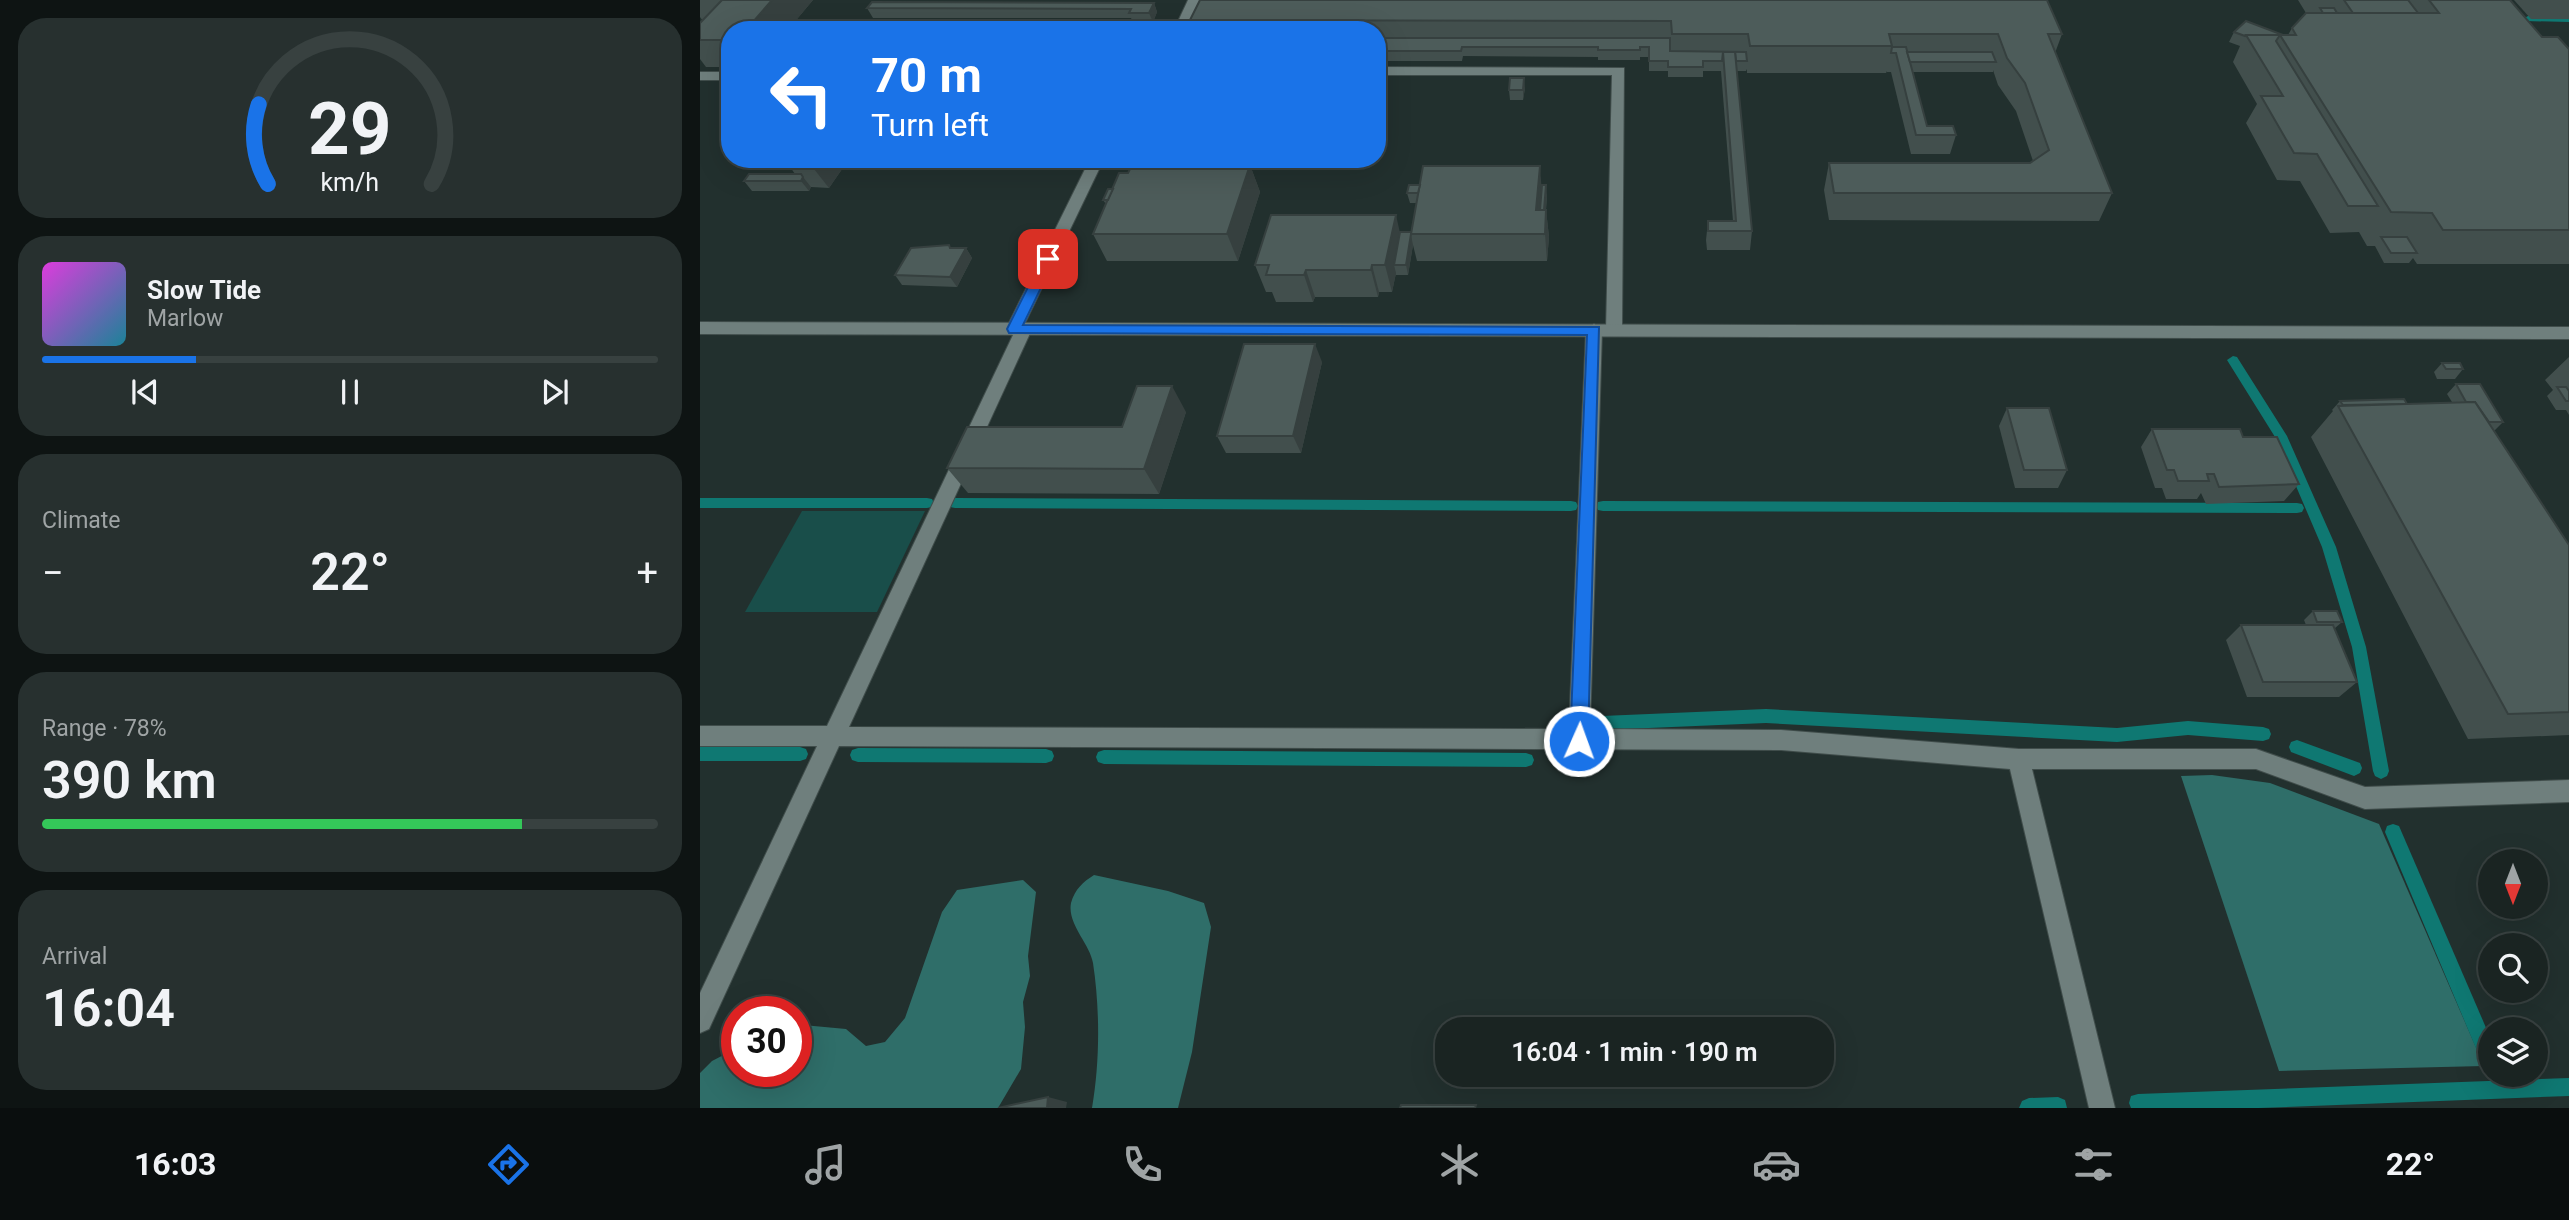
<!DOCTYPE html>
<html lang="en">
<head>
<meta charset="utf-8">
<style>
  body { margin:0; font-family:Roboto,sans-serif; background:#27302f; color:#f1f3f6; height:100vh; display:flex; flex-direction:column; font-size:26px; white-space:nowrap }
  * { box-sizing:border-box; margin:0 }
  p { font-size:23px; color:#9fa4a5 }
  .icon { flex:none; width:38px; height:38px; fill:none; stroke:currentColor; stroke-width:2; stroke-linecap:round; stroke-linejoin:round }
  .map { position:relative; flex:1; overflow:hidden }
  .side { display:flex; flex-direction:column; gap:18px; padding:18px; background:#0e1413; width:700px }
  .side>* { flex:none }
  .hud { position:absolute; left:21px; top:21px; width:665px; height:147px; border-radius:28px; box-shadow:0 7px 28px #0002,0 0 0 2px #384140; background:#1a73e8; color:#fff; overflow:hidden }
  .needle { width:46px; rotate:180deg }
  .fabs { position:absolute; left:1778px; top:849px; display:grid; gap:14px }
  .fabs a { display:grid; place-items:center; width:70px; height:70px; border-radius:50%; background:#1a2422; box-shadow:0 7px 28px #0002,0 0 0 2px #384140; font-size:35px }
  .speed { position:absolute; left:21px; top:996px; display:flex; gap:14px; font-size:35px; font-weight:700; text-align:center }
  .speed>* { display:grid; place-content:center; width:91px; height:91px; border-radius:50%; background:#1a2422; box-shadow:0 7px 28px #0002,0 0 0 2px #384140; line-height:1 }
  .speed .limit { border:10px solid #d22; background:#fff; color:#111 }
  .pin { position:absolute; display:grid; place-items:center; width:60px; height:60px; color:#fff; margin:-30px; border-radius:14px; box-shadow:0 4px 10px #0006 }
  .me { position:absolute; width:77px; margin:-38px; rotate:2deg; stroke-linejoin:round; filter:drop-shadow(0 0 5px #0008) }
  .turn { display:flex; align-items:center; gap:24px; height:147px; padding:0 35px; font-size:32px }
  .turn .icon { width:91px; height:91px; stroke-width:2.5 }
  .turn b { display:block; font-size:49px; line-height:60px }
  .big { font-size:52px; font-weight:600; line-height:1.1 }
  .side .widget { flex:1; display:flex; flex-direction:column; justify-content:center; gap:10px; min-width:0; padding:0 24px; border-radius:28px; background:#27302f }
  .side .dial { align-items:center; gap:0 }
  .dial svg { height:182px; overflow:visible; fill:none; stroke:#384140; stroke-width:7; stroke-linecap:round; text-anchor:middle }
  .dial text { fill:#f1f3f6; stroke:none }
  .song { display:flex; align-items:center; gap:21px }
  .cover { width:84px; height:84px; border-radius:10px; background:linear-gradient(135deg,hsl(300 70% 55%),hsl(190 70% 35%)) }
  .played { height:7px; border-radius:4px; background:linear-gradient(90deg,#1a73e8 25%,#384140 25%) }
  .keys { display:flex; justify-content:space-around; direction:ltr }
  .heat { display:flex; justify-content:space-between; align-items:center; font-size:38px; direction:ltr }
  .charge { height:10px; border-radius:5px; background:linear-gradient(90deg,#34c759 78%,#384140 0) }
  .trip { position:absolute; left:735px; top:1017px; width:399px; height:70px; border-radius:28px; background:#1a2422; box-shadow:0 7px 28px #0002,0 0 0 2px #384140; font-weight:600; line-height:70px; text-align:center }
  .tabs { display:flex; height:112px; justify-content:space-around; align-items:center; background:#0a0e0e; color:#9fa4a5 }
  .tabs .icon { width:49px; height:49px }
  .tabs .selected { color:#1a73e8 }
  .tabs b { font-size:32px; color:#f1f3f6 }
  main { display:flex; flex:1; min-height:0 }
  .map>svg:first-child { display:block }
  .green { fill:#194e4a }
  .forest { fill:#2f6e69 }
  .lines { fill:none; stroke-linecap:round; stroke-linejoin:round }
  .stream { fill:#0f7872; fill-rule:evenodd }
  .minor-casing { stroke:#404d4b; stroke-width:2 }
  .tertiary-casing { stroke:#404d4b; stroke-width:2 }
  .minor { fill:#6f7f7d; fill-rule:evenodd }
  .tertiary { fill:#6f7f7d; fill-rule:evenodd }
  .wall { fill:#424f4d }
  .shaded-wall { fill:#36403f }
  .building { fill:#4d5c5a; stroke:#36403f; stroke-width:2 }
  .route { fill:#1a73e8; stroke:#114b97; stroke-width:2 }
</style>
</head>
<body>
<main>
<section class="side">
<div class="widget dial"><svg viewBox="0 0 100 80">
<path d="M14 69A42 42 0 1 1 86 69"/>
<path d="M14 69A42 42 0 0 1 10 34" stroke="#1a73e8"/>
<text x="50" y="56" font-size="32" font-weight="700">29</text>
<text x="50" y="72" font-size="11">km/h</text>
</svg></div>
<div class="widget">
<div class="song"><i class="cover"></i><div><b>Slow Tide</b><p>Marlow</p></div></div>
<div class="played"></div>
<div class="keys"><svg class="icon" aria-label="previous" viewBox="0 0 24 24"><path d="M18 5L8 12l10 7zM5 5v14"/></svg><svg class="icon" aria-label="pause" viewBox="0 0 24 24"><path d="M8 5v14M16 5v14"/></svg><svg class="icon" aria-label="next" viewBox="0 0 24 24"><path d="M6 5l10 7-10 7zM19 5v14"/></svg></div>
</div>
<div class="widget"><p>Climate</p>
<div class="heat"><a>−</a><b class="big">22°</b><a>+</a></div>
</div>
<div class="widget"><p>Range · 78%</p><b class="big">390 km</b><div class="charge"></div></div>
<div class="widget"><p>Arrival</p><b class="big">16:04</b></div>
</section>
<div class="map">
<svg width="1869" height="1108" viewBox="0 0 1869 1108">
  <rect width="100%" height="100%" fill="#22302e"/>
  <polygon class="green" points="102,511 225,511 177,612 45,612"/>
  <g class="forest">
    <polygon points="1512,775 1570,783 1679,824 1784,1066 1579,1071 1481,776"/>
    <path d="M394,875L468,891L504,903L511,927L492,1052L478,1108H392C400,1062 400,1009 393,963C390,944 367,924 371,903C375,889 383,882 394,875Z"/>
    <polygon points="323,880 336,892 328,956 330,976 323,1002 325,1027 321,1069 298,1108 0,1108 0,1073 12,1061 37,1048 37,1071 96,1071 96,1027 103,1025 146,1029 166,1046 185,1042 205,1018 242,912 257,890"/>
  </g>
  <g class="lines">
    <g class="stream">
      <polygon points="1828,16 1869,16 1869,22 1825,21 1823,19"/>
      <polygon points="1533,356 1537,357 1587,436 1636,547 1666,647 1689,771 1687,776 1681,779 1675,776 1673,771 1652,647 1622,547 1575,437 1527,360"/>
      <polygon points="0,498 227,498 232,499 234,503 232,507 227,508 0,508"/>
      <polygon points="255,498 871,501 876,502 878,506 876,510 871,511 255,508 250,507 248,503 250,499"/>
      <polygon points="903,501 1597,503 1602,504 1604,508 1602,512 1597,513 903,511 898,510 896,506 898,502"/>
      <polygon points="1066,709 1417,728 1488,721 1563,727 1569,729 1571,734 1569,739 1563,741 1488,735 1417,742 1066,723 902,730 897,728 894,723 897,718 902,716"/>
      <polygon points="1597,740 1660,763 1662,768 1660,773 1654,776 1591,752 1589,747 1591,742"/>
      <polygon points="0,747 100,747 106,749 108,754 106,759 100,761 0,761"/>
      <polygon points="158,748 346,749 352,751 354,756 352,761 346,763 158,762 152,760 150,755 152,750"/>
      <polygon points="404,750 826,753 832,755 834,760 832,765 826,767 404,764 398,762 396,757 398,752"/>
      <polygon points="1693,824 1699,826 1790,1037 1790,1067 1783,1065 1685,832 1687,826"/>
      <polygon points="1869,1078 1869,1096 1559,1108 1431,1108 1429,1103 1431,1096 1438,1094"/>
      <polygon points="1358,1097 1365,1100 1367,1108 1319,1108 1322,1101 1329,1098"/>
    </g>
    <defs>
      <g id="minor">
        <polygon points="488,0 500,0 486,30 474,30"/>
        <polygon points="677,67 924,68 922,330 920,334 908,334 906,330 912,75 677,75"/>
        <rect x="0" y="72" width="30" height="8"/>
        <polygon points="390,159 404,159 325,323 332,329 149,727 869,729 886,330 894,324 902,330 890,729 1081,730 1319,749 1556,749 1665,787 1869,780 1869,802 1665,809 1556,769 1332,769 1415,1108 1389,1108 1310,769 1081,750 139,746 9,1029 0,1033 0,993 117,746 0,746 0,726 127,726 313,335 306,329"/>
      </g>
      <polygon id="tertiary" points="0,322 1869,327 1869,339 0,334"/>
    </defs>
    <use href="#minor" class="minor-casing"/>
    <use href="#tertiary" class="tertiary-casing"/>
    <use href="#minor" class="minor"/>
    <use href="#tertiary" class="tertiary"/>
  </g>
  <g class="wall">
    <polygon points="0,0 113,0 92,25 96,30 30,30 30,67 6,67 0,59 0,23 3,21 0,17"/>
    <polygon points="500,0 1362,34 1355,53 1412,193 1399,221 1129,220 1124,190 1129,163 1330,163 1333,161 1316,111 1298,85 1293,70 1293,72 1213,72 1227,126 1256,135 1250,154 1211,154 1191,72 1187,72 1187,71 1186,73 1047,73 1047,69 1046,71 1037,71 1052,231 1050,250 1007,250 1006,240 1008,221 1033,221 1021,71 1003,71 1003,77 968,77 968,71 949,71 949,57 940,57 940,60 898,60 898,57 763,56 762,61 677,61 677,30 494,30 490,20"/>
    <polygon points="1598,0 1810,0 1842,37 1869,49 1869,264 1717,264 1713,258 1709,263 1684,263 1675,246 1667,246 1659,232 1630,233 1600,181 1577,180 1546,123 1557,104 1533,62 1540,46 1529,42 1534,32 1588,35 1592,28 1606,13"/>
    <polygon points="1814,0 1869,0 1869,19 1831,19"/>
    <polygon points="454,3 457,12 453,22 433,22 431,18 173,18 167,8"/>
    <polygon points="825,88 823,100 810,100 809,90"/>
    <polygon points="91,159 149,159 129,188 111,187 109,191 52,191 44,181 95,174 88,164"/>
    <polygon points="550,165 560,192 538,261 407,261 393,234 406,204 403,200 428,173"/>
    <polygon points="842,187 847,195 846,210 849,237 847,261 717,261 713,245 708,275 696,275 696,273 692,292 679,292 678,297 615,297 613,302 576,302 572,292 566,292 555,265 700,234 711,232 717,203 710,203 707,193"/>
    <polygon points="251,248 266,248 272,258 257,287 202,285 195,275"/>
    <polygon points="1869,357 1869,415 1866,410 1856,410 1847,396 1853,390 1845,380"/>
    <polygon points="622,362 601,453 526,453 517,436"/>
    <polygon points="1742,363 1763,369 1755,379 1737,379 1734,372"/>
    <polygon points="1756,384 1803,422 1794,431 1869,545 1869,735 1768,739 1611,437 1633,411 1632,410 1640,401 1707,404 1752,402 1747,394"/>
    <polygon points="1307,408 1367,470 1358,488 1315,488 1299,426"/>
    <polygon points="486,412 459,494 268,493 247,468"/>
    <polygon points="1452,429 1543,437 1599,484 1584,501 1506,504 1501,493 1497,499 1466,499 1462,488 1455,488 1441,447"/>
    <polygon points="1613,611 1642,622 1634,629 1657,682 1639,697 1547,697 1526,640 1541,625 1606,625 1604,620"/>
  </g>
  <g class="shaded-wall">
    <polygon points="72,0 113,0 92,25 96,30 85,30 84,28 75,28 76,30 46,30"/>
    <polygon points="454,3 457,12 453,22 449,13"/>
    <polygon points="824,78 825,88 823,100 823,90"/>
    <polygon points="121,159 149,159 129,188 114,169"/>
    <polygon points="550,165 560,192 538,261 527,234"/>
    <polygon points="840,166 842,194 840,227 836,210"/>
    <polygon points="103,177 111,187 109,191 101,181"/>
    <polygon points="846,185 847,195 844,237 843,227"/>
    <polygon points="846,210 849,237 847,261 845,234"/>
    <polygon points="696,215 702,242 694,265 696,273 692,292 685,265"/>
    <polygon points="711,235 713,245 708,275 706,265"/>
    <polygon points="266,248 272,258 257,287 250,277"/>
    <polygon points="672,265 679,292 678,297 671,270"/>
    <polygon points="606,270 615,297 613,302 604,275"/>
    <polygon points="615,344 622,362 601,453 593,436"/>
    <polygon points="472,386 486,412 459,494 444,469"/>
    <polygon points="348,1097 367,1102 366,1108 347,1108"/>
  </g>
  <g class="building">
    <polygon points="22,0 72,0 46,30 30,30 30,40 0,40 0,23"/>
    <polygon points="500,0 1347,0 1362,34 1348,34 1412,193 1134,193 1129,163 1330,163 1349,150 1325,83 1307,58 1298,34 1189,34 1192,46 1050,46 1048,34 972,34 971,21 490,20"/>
    <polygon points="1644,0 1708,0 1718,13 1653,13"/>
    <polygon points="1729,0 1810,0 1842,37 1858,37 1869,49 1869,230 1743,230 1732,213 1691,212 1580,35 1596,35 1592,28 1606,13 1739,13"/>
    <polygon points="172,2 454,3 449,13 429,13 431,9 167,8"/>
    <polygon points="1620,8 1634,8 1637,13 1623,13"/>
    <polygon points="81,21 90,21 84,28 75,28"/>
    <polygon points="1546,21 1583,35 1546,35 1545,36 1534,32"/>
    <polygon points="1546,35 1587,35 1580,35 1576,41 1678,206 1648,206 1617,154 1594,153 1561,96 1583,96"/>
    <polygon points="677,38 970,38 970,51 1046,52 1047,61 1036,61 1035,52 1023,52 1022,61 1003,61 1003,67 968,67 968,61 949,61 949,47 940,47 940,50 898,50 898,47 762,47 761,51 677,51"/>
    <polygon points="1192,47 1206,47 1227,126 1253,126 1256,135 1216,135 1196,53 1191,53"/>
    <polygon points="1023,52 1035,52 1052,231 1008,231 1008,221 1036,221"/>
    <polygon points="1207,52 1292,52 1296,62 1210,62"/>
    <polygon points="810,78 824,78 823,90 809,90"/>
    <polygon points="91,159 121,159 114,169 97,169 100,164 88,164"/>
    <polygon points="432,165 550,165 527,234 393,234 419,173 428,173"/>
    <polygon points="723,166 840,166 836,210 846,210 845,234 711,234"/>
    <polygon points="49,174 101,174 103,177 101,181 44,181"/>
    <polygon points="709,185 720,185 718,193 707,193"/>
    <polygon points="842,185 846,185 844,210 840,210"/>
    <polygon points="408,189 413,189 408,200 403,200"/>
    <polygon points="571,215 696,215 685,265 672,265 671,270 606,270 604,275 566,275 569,265 555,265"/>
    <polygon points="700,232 711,232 711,234 706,265 694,265"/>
    <polygon points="1681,237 1707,237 1717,253 1691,253"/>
    <polygon points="249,245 250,248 266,248 250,277 195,275 211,248"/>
    <polygon points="544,344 615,344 593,436 517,436"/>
    <polygon points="1742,363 1760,363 1763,369 1746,369"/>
    <polygon points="1756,384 1780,384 1803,422 1789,422 1775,402 1766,402"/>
    <polygon points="437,386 472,386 444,469 247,468 267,427 422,427"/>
    <polygon points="1857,387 1866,387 1869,391 1869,401 1866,401"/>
    <polygon points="1704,399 1707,404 1643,405 1640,401"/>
    <polygon points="1775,402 1869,545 1869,712 1808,714 1638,406"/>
    <polygon points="1307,408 1349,408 1367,470 1324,470"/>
    <polygon points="1452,429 1540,429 1543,437 1577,437 1599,484 1519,487 1514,474 1507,474 1509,481 1478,481 1474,470 1467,470"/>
    <polygon points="1613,611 1637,611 1642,622 1617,622"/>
    <polygon points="1541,625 1633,625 1657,682 1563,682"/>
    <polygon points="348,1097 347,1108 298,1108"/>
    <polygon points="701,1105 776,1105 775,1108 700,1108"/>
  </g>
  <polygon class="route" points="348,255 355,259 323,325 899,327 888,741 885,747 879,749 873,747 870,741 887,335 309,333 307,329 342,259"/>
</svg>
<div class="fabs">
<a><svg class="needle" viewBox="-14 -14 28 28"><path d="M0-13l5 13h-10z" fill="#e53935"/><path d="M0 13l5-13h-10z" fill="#9fa4a5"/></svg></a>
<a><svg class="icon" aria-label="search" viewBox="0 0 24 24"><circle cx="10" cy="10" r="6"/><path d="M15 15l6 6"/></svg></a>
<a><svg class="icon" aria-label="layers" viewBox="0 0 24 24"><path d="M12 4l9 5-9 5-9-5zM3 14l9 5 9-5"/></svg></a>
</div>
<div class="speed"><div class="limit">30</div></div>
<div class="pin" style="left:348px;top:259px;background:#d93025"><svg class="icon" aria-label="arrive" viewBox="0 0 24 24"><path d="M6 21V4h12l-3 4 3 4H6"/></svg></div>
<svg class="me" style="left:879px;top:741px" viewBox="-20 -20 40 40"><circle r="17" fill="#1a73e8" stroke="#fff" stroke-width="3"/><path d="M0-11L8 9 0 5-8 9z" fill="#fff"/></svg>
<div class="trip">16:04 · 1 min · 190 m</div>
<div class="hud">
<div class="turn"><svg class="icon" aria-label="left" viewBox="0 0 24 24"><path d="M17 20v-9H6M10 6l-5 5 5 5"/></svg><div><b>70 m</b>Turn left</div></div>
</div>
</div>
</main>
<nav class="tabs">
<b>16:03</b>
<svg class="icon selected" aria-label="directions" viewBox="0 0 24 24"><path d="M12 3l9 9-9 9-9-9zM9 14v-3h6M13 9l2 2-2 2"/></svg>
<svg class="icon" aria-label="music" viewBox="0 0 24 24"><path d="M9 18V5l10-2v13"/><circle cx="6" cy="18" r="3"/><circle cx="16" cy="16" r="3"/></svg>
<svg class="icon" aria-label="phone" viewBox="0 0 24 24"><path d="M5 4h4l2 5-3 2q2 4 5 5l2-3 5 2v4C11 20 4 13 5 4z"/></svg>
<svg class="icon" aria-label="climate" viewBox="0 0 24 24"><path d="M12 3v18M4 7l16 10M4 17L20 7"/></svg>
<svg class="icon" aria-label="car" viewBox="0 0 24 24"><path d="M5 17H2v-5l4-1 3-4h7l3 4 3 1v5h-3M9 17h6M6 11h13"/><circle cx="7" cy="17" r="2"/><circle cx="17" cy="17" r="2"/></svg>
<svg class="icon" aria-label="filters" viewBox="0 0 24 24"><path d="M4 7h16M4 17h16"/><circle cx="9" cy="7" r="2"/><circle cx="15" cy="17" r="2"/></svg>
<b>22°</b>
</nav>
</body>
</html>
